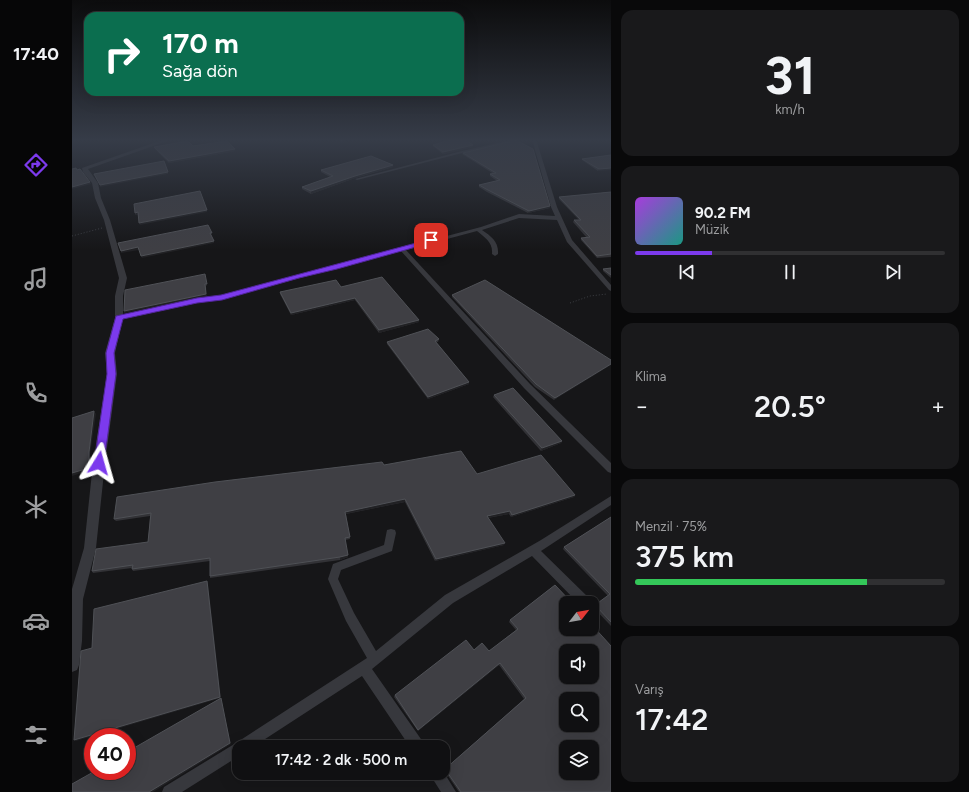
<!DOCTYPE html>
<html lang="tr">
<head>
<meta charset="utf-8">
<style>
  body { margin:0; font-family:Figtree,sans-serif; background:#19191b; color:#f1f3f6; height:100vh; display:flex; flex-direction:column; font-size:15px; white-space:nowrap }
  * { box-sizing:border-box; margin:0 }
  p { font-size:13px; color:#9c9d9f }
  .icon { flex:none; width:22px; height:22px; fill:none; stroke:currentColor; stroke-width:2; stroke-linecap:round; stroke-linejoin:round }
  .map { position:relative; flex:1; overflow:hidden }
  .drawer { display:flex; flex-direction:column; gap:10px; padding:10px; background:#09090a; width:358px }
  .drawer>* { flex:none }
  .guide { position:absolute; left:12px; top:12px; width:380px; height:84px; border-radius:12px; box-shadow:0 4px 16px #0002,0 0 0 1px #303032; background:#0b6e4f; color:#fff; overflow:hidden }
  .needle { width:26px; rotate:59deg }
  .buttons { position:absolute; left:487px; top:596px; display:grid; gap:8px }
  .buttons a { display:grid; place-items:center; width:40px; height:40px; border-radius:8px; background:#101012; box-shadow:0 4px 16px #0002,0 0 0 1px #303032; font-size:20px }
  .speed { position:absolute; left:12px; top:728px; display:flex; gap:8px; font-size:20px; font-weight:700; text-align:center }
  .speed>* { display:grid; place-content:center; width:52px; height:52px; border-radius:50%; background:#101012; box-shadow:0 4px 16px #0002,0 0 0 1px #303032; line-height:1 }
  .speed .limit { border:6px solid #d22; background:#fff; color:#111 }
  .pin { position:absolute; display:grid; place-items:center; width:34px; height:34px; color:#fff; margin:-17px; border-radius:8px; box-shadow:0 2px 6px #0006 }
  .me { position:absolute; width:44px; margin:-22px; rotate:8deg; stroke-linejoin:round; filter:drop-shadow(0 0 3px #0008) }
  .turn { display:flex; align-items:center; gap:14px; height:84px; padding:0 12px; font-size:18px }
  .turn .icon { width:52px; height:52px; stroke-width:2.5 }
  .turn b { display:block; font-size:28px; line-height:34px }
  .big { font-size:30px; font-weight:600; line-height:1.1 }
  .drawer .widget { flex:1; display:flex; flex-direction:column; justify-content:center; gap:6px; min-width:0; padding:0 14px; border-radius:12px; background:#19191b }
  .drawer .dial { align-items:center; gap:0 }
  .dial b { font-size:52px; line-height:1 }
  .song { display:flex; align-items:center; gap:12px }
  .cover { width:48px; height:48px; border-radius:6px; background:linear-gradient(135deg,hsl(280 70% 55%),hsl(170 70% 35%)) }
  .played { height:4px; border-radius:2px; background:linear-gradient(90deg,#7c3aed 25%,#303032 25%) }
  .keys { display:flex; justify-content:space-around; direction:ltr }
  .heat { display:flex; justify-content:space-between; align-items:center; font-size:22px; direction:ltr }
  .charge { height:6px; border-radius:3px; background:linear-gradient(90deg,#34c759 75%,#303032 0) }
  .trip { position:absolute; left:160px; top:740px; width:218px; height:40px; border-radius:12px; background:#101012; box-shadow:0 4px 16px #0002,0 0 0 1px #303032; font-weight:600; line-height:40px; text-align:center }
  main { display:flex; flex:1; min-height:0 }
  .tab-bar { display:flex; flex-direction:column; width:72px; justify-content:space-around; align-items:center; background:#060607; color:#9c9d9f }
  .tab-bar .icon { width:28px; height:28px }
  .tab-bar .selected { color:#7c3aed }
  .tab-bar b { font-size:18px; color:#f1f3f6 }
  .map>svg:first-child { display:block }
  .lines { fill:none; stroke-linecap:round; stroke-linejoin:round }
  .path { stroke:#3d3f44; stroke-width:1; stroke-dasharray:1 2; stroke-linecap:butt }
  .minor { fill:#37383d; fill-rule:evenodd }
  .tertiary { fill:#37383d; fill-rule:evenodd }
  .wall { fill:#323236 }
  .shaded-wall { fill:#212124 }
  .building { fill:#3f3f44; stroke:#4f5156; fill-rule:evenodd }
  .route { fill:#7c3aed; stroke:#51269a }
</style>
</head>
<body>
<main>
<nav class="tab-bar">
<b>17:40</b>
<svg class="icon selected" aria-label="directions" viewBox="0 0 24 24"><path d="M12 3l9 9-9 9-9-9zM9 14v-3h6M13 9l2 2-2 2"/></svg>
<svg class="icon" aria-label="music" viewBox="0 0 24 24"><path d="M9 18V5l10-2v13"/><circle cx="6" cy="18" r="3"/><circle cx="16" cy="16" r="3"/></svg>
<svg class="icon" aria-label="phone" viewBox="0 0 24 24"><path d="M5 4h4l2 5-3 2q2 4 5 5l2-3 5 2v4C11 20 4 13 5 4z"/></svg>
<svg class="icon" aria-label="climate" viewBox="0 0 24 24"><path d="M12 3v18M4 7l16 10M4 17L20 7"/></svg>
<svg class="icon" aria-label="car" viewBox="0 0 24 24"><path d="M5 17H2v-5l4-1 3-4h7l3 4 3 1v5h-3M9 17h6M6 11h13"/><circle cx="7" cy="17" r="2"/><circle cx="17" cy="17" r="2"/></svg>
<svg class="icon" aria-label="filters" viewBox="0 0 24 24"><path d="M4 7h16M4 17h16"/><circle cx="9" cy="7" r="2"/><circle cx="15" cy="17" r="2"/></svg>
</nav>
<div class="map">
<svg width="539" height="792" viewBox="0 0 539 792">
  <rect width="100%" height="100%" fill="#161618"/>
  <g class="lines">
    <g class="path">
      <polyline points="0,236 30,228"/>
      <polyline points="498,303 518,296 535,294"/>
    </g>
    <g class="minor">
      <polygon points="442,139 452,139 390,153 285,180 283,179 390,151"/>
      <path d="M460,139H464L485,207L500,240L539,285V291L537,290L495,242L485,220L447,218L410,230C419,236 427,242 426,254L423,256L420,254C421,242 413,238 405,231L334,250L458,384L539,463V473L536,472L452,388L329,251L150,299L125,303L47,320L44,318L47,316L125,299L150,295L409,227L447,214L483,216L479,207Z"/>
      <polygon points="539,496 539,505 469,551 518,599 519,603 506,603 460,556 381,603 300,669 351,742 353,747 338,747 290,676 181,747 167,747 167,756 110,792 90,792 92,787 164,743 295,658 274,621 256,579 261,564 312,545 315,530 319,529 323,530 324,533 320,551 269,570 266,579 282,613 304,651 373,595 469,540"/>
      <polygon points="371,771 384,792 369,792 357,773 371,773"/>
    </g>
    <polygon class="tertiary" points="93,139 101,139 16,169 26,183 29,198 38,220 55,278 51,296 51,318 43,353 45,374 33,463 24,548 11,599 10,641 7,665 5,670 0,672 0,589 12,548 21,463 35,374 33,353 43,318 43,296 47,278 32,220 23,198 20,183 11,172 10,168"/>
  </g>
  <g class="wall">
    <polygon points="264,139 285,139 270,143"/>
    <polygon points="534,139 539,139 539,142"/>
    <polygon points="444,140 478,208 456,213 415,192 407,187 407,185 425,181 418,176 418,174 422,174 390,154 391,153"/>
    <polygon points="361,145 401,147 371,154 361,146"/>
    <polygon points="121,146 163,151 97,163 83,149 82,147"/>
    <polygon points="539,155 526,171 510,160 510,159"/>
    <polygon points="321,167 283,178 239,194 230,189 230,187 258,177 249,172 249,170"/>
    <polygon points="539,192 539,257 525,258 509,240 509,238 515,238 501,222 502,220 507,220 487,199 487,197"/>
    <polygon points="539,268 539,278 531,271 531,269"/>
    <polygon points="269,287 347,322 307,333 283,300 219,315 208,294 208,292"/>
    <polygon points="380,295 539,360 482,400 463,387 380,297"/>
    <polygon points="367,339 366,342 364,342 397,382 397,384 356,399 315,344 315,342"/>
    <polygon points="422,395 490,441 489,443 469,451 421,397"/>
    <polygon points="312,465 405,474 503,495 502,497 439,517 437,514 416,518 432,545 363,561 333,502 274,514 278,539 273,540 276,557 268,560 138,578 138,561 61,571 60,569 60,568 21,573 20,571 76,542 78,516 44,521 42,519"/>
    <polygon points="539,517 539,626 521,607 523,605 536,596 491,549 492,547"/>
    <polygon points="483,585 539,792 387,792 372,770 373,769 452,699 427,665 346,731 322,697 323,695 402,650 417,651 444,630 437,622 438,620"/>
  </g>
  <g class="shaded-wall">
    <polygon points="276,139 285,139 270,143 270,141"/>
    <polygon points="401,145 401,147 371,154 371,152"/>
    <polygon points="163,149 163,151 97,163 97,161"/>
    <polygon points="321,165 321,167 283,178 239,194 239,191 283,176"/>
    <polygon points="539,168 539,170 526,171 527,169"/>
    <polygon points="96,172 96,174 28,187 28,185"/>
    <polygon points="18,182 19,184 0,189 0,187"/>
    <polygon points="478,206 478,208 456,213 457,211"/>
    <polygon points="135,210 135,212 68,225 67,223"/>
    <polygon points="66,212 67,215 63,215 63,213"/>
    <polygon points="142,241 142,243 70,258 69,256"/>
    <polygon points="66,247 67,250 49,253 49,251"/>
    <polygon points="135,284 135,286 134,286 135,296 52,313 52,311"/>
    <polygon points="283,298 283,300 219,315 219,313"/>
    <polygon points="347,320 347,322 307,333 307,330"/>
    <polygon points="539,364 539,365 482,400 483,398"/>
    <polygon points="397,382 397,384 356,399 356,397"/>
    <polygon points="22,411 24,414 18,454 19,470 0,476 0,473 17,452"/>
    <polygon points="490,441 489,443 469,451 470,448"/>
    <polygon points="503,495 502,497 439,517 440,515"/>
    <polygon points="333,499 333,502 273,514 273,512"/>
    <polygon points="438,511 437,514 414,518 415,516"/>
    <polygon points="433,543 432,545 363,561 364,559"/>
    <polygon points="276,555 276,557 268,560 268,557"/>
    <polygon points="135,581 136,583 149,698 4,741 2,740"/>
    <polygon points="428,663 427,665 346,731 346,730"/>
    <polygon points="149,698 159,744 81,792 77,792"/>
  </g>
  <g class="building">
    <polygon points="267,139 276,139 270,141"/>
    <polygon points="381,139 393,139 401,145 371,152 361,145"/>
    <polygon points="444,140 461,149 478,206 457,211 416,190 407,185 428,180 418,174 424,173 391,153"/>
    <polygon points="116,141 121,146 155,141 163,149 97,161 82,147"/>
    <polygon points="539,155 539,168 527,169 510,159"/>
    <polygon points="299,156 321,165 283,176 239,191 230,187 261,176 249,170"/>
    <polygon points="92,161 96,172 28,185 22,174"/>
    <polygon points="4,168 5,170 8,169 18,182 0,187 0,169"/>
    <polygon points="128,191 135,210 67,223 66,212 63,213 62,204"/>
    <polygon points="539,192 539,254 525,256 509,238 518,237 502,220 509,220 487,197"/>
    <polygon points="136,225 140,233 138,233 142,241 69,256 66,247 49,251 46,243"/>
    <polygon points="539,268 539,275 531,269"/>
    <polygon points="133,274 135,284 133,284 134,294 52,311 53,290"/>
    <polygon points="310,277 347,320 307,330 283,298 219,313 208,292 264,280 269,287"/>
    <polygon points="413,280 539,360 539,364 483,398 464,384 380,295"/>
    <polygon points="356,329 367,339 363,341 397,382 356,397 315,342"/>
    <polygon points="441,388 490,441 470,448 422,395"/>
    <polygon points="22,411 17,452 17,468 0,473 0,418"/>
    <polygon points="389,451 405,474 469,455 503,495 440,515 438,511 415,516 433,543 364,559 333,499 273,512 278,537 273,538 276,555 268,557 138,576 138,558 60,569 61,565 20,571 24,549 76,542 79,513 42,519 45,497 143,482 310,462 312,465"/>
    <polygon points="539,517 539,622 523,605 538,594 492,547"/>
    <polygon points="135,581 148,697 2,740 9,651 20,648 22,609"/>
    <path d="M483,585L500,603H494V629H520V625L539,646V792H389L373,769L454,698L428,663L346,730L323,695L394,640L402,650L410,643L417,651L446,629L438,620ZM494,651H520V677H494ZM494,699H520V725H494ZM494,747H520V773H494Z"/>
    <polygon points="149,698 158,743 77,792 0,792 0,784 23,771 55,771 55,752"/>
  </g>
  <linearGradient id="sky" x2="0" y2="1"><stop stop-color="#0c0c0d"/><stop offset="0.56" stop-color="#363c48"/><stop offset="1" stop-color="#363c48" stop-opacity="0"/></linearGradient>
  <rect width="539" height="250" fill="url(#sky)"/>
  <polygon class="route" points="359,239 362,239 362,242 265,269 227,278 150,300 125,303 51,319 42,353 44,374 32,463 31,466 24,466 22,463 35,374 34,353 44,316 125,298 149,295"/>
</svg>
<div class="buttons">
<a><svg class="needle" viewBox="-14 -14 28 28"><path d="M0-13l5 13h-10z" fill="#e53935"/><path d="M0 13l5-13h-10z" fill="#9c9d9f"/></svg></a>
<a><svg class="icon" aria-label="sound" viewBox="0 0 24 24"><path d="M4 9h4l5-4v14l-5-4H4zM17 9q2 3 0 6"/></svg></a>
<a><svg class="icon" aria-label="search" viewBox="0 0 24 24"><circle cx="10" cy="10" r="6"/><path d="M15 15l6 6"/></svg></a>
<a><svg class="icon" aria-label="layers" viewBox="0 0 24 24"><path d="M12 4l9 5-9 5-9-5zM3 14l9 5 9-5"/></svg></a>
</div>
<div class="speed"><div class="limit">40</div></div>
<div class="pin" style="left:359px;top:240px;background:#d93025"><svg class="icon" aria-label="arrive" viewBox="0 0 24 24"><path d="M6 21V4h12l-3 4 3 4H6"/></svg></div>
<svg class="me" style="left:27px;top:463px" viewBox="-20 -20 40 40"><path d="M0-17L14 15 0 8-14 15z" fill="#7c3aed" stroke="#fff" stroke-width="4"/></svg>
<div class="trip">17:42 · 2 dk · 500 m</div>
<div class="guide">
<div class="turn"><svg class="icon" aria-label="right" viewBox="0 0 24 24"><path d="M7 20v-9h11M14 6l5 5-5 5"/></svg><div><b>170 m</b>Sağa dön</div></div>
</div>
</div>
<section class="drawer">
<div class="widget dial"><b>31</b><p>km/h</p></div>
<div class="widget">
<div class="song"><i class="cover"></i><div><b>90.2 FM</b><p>Müzik</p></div></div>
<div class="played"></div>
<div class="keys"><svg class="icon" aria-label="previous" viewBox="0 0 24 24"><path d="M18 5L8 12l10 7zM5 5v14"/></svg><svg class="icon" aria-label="pause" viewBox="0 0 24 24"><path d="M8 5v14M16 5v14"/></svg><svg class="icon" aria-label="next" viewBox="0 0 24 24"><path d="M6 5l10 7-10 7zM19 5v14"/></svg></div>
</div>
<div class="widget"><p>Klima</p>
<div class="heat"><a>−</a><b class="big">20.5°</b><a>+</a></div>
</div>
<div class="widget"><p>Menzil · 75%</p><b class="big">375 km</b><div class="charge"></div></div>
<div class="widget"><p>Varış</p><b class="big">17:42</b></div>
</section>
</main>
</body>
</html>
